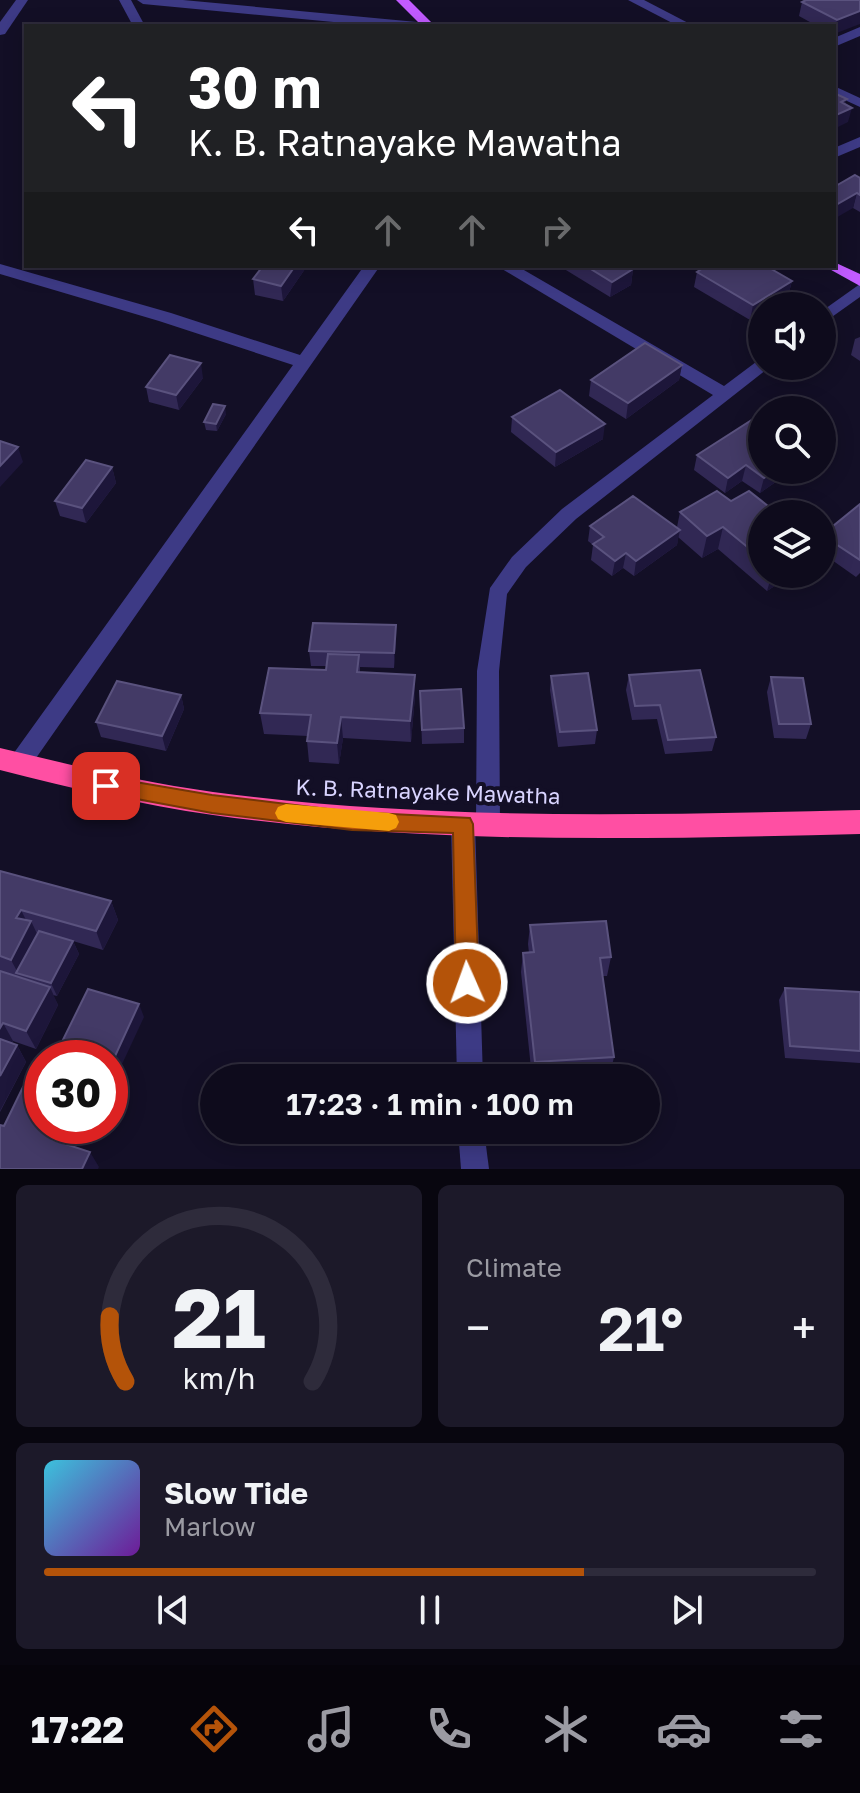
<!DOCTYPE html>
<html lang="en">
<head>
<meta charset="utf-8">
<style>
  body { margin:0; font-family:"Golos Text",sans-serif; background:#1c1929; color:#f1f3f6; height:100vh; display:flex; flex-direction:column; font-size:30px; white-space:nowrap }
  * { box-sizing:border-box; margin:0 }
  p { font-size:26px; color:#9b9ba3 }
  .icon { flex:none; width:44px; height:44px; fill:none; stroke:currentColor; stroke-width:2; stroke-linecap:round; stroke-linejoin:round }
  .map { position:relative; height:1169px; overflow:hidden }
  .panel { display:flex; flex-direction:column; gap:16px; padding:16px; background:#08060f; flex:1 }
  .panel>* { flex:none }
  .banner { position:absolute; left:24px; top:24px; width:812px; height:244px; border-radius:0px; box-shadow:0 4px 20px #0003,0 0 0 2px #2e2b3b; background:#202124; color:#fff; overflow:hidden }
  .tools { position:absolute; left:748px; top:292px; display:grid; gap:16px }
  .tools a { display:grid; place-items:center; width:88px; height:88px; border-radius:50%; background:#0e0b1c; box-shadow:0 4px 20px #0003,0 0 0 2px #2e2b3b; font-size:40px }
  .speed { position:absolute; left:24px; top:1040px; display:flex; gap:16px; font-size:40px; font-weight:700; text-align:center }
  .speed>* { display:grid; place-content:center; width:104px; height:104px; border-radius:50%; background:#0e0b1c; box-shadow:0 4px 20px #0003,0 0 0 2px #2e2b3b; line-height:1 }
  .speed .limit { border:12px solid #d22; background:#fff; color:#111 }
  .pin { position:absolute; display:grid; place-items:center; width:68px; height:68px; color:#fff; margin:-34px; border-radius:16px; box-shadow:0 4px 12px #0006 }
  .me { position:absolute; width:88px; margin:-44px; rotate:358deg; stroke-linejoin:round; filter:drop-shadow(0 0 6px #0008) }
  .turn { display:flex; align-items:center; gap:28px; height:168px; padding:0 32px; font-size:36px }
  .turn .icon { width:104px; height:104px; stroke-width:2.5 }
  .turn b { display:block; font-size:56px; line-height:68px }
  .lanes { display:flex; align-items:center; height:76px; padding:0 32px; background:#0003; justify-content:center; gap:40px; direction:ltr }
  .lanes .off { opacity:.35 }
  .big { font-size:60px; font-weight:600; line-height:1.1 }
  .panel .widget { flex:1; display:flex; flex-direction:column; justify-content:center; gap:12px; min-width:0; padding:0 28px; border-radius:12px; background:#1c1929 }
  .panel .dial { align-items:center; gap:0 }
  .dial svg { height:208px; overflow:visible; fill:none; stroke:#2e2b3b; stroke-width:7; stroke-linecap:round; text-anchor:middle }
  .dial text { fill:#f1f3f6; stroke:none }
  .song { display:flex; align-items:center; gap:24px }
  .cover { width:96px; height:96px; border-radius:12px; background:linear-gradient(135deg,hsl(190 70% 55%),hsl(280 70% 35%)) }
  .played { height:8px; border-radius:4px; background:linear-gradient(90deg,#b45309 70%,#2e2b3b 70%) }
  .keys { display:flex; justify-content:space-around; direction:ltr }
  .heat { display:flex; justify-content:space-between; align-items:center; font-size:44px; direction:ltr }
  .panel .tiles { flex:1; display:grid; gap:16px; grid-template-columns:1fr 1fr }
  .widget:last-child { grid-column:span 2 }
  .trip { position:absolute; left:200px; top:1064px; width:460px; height:80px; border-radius:40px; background:#0e0b1c; box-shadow:0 4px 20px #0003,0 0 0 2px #2e2b3b; font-weight:600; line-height:80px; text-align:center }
  .menu { display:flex; height:128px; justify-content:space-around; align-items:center; background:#06040b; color:#9b9ba3 }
  .menu .icon { width:56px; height:56px }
  .menu .current { color:#b45309 }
  .menu b { font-size:36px; color:#f1f3f6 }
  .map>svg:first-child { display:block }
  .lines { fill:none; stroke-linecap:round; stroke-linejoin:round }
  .minor { fill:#3d3a85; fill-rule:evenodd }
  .major { fill:#c25bff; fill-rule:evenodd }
  .highway { fill:#ff4fa3; fill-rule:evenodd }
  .wall { fill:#312854 }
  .shaded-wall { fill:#1d163a }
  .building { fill:#433a66; stroke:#5a527e; stroke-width:2 }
  .route { fill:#b45309; stroke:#753606; stroke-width:2 }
  .slow { fill:#f59e0b }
  .labels { text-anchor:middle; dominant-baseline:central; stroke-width:8; stroke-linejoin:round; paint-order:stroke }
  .street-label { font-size:22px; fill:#d9d4ff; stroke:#130f26 }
</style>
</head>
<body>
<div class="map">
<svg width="860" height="1169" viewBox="0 0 860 1169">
  <rect width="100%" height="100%" fill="#130f26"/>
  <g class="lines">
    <g class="minor">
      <polygon points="16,0 28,0 5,34 0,35 0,22"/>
      <polygon points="119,0 131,0 145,26 133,26"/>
      <polygon points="137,0 183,0 417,22 423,26 376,26 143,4"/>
      <polygon points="628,0 644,0 694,26 678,26"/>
      <polygon points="860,27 860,36 834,47 834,38"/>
      <polygon points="834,86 860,98 860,107 834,95"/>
      <polygon points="860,137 860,147 834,158 834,148"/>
      <polygon points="0,264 171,313 300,355 364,266 380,266 27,771 19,773 11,771 8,764 11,757 293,365 159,321 0,274"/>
      <polygon points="497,266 517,266 724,386 756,362 762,360 762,366 771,366 576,519 526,567 507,594 499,671 500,825 496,832 488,835 480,832 476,825 477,671 490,588 512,557 562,509 713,395"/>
      <polygon points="860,284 860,297 822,324 822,311"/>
      <polygon points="463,814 471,817 475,824 483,1078 457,1078 451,824 455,817"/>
      <polygon points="458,1130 484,1130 489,1169 461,1169"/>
    </g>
    <g class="major">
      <polygon points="396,0 409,0 435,26 422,26"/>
      <polygon points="834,262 860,274 860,286 824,266 834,266"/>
    </g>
    <path class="highway" d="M0,748C71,765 141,782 213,792C428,821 644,815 860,810V834C644,839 427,845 213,815C141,805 71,788 0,770Z"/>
  </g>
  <g class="wall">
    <polygon points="860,0 834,34 834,26 817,26 799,16 802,2"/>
    <polygon points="860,178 860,212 853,208"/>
    <polygon points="561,266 627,266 633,269 631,285 610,297 561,267"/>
    <polygon points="305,269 283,301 255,295 253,279"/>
    <polygon points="697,272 792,281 788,296 772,306 762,306 750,320 694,287"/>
    <polygon points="860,337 860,361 851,355 855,339"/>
    <polygon points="682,365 679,380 626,419 589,396 591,380"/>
    <polygon points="203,378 179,410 149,402 146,387"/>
    <polygon points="226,414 217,431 206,430 204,422"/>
    <polygon points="512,417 603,439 555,467 511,432"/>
    <polygon points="697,455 793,470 760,493 742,481 725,493 694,470"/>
    <polygon points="112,467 116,483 86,523 60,516 55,501"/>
    <polygon points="731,501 762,514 762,574 793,574 767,591 718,549 702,558 678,537 677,545 634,576 623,568 612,576 591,560 593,545 588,541 590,526 677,527 680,512"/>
    <polygon points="860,504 860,573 856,577 822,553 822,534"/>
    <polygon points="396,640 394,668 360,667 360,672 415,696 411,742 343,738 339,764 309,762 307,741 308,736 264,734 260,713 326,670 327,666 311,666 309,651"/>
    <polygon points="629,675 716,737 712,751 665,754 657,719 632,720 626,690"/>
    <polygon points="551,676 597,730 595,744 558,747 550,690"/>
    <polygon points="771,677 811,724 806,739 774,738 767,692"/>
    <polygon points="420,691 464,728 464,743 422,744"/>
    <polygon points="181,695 184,709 166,751 101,737 96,722"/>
    <polygon points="0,871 111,901 118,920 103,950 73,941 79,954 57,996 53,995 58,1005 36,1049 13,1041 12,1043 17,1045 26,1062 0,1112"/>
    <polygon points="530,925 611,957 607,976 602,976 614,1057 610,1074 532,1078 521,972 523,953 529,953 528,944"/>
    <polygon points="785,988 860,992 860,1063 785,1058 779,1000"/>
  </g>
  <g class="shaded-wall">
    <polygon points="860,11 860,24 834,34 837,20"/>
    <polygon points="847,99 843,112 852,108 848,122 834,129 835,116 841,102"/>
    <polygon points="857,193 853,208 834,219 834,206"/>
    <polygon points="295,266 305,266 305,269 283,301 281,286"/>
    <polygon points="633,269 631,285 610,297 612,282"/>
    <polygon points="792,281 788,296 772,306 762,306 762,312 750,320 753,305"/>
    <polygon points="201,363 203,378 179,410 176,395"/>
    <polygon points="682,365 679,380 626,419 628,403"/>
    <polygon points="225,406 226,414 217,431 216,424"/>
    <polygon points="605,424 603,439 555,467 556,452"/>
    <polygon points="18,447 23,462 0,487 0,466"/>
    <polygon points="746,465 742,481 725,493 728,478"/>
    <polygon points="112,467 116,483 86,523 82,508"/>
    <polygon points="775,470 793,470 760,493 764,478"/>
    <polygon points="723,527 718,549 702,558 707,536"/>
    <polygon points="680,530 677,545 634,576 636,561"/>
    <polygon points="626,553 623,568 612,576 615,561"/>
    <polygon points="772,574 793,574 767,591"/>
    <polygon points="396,625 396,640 394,668 394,653"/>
    <polygon points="415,675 415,696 411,742 410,721"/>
    <polygon points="181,695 184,709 166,751 162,736"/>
    <polygon points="341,717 343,738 339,764 337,743"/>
    <polygon points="111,901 118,920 103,950 96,931"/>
    <polygon points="21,910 29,926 31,921 40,940 18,973 11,960 16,918"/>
    <polygon points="73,941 79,954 57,996 51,983"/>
    <polygon points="50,987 58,1005 36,1049 26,1031"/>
    <polygon points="139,1004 144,1017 110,1090 110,1067"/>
    <polygon points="3,1023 13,1041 5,1055 0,1046 0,1028"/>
    <polygon points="17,1045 26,1062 0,1111 0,1076"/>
    <polygon points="60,1126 76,1126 62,1156 53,1140"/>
    <polygon points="90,1152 99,1167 98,1169 82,1169"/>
  </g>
  <g class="building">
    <polygon points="806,0 860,0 860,11 837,20 802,2"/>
    <polygon points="834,93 847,99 841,102 852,108 834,116"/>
    <polygon points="855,175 860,178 860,195 857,193 834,206 834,187"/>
    <polygon points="263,266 295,266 281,286 253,279"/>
    <polygon points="586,266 627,266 633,269 612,282"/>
    <polygon points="706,266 766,266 792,281 753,305 697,272"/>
    <polygon points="645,343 682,365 628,403 591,380"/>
    <polygon points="170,355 201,363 176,395 146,387"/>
    <polygon points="560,390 605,424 556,452 512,417"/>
    <polygon points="213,404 225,406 216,424 204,422"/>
    <polygon points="758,416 762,419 762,470 775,470 764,478 746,465 728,478 697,455"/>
    <polygon points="0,441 18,447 0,466"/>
    <polygon points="86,460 112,467 82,508 55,501"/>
    <polygon points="717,491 731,501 749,491 778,514 762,514 762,559 723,527 707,536 680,512"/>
    <polygon points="633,496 680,530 636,561 626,553 615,561 593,544 604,537 590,526"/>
    <polygon points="860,504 860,560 822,535"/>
    <polygon points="313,623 396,625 394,653 309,651"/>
    <polygon points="328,654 359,655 357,672 415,675 410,721 341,717 337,743 307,741 311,715 260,713 269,668 326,670"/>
    <polygon points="700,670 716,737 668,740 660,705 635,706 629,675"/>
    <polygon points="588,673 597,730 560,732 551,676"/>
    <polygon points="771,677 803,678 811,724 779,724"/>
    <polygon points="117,681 181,695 162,736 96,722"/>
    <polygon points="461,689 464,728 422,730 420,691"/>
    <polygon points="0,871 111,901 96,931 21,910 16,918 31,921 11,960 0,956"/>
    <polygon points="606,921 611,957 600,958 614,1057 535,1062 523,953 534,952 530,925"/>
    <polygon points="39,931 73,941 51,983 16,973"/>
    <polygon points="0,971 50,987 26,1031 3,1023 0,1028"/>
    <polygon points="785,988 860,992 860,1051 790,1046"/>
    <polygon points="88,989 139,1004 110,1067 110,1058 54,1058"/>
    <polygon points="0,1039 17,1045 0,1076"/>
    <polygon points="23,1087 42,1093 42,1126 60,1126 53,1140 90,1152 82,1169 0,1169 0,1125 4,1126"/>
  </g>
  <polygon class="route" points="106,777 212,795 352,812 470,818 473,824 479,983 475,990 467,994 459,990 456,983 453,833 352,830 212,813 99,792 96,786 99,780"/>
  <polygon class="slow" points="286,804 389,813 396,815 399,822 396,828 389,831 286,822 278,819 275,813 278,807"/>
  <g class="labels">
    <g class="street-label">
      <text transform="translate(428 791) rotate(2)">K. B. Ratnayake Mawatha</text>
    </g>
  </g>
</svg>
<div class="tools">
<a><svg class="icon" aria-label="sound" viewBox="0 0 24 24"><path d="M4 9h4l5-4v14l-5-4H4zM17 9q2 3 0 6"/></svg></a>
<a><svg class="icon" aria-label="search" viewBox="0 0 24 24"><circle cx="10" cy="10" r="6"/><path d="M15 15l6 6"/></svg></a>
<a><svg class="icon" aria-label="layers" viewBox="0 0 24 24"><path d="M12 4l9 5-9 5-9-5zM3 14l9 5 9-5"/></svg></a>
</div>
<div class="speed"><div class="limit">30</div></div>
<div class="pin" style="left:106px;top:786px;background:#d93025"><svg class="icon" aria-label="arrive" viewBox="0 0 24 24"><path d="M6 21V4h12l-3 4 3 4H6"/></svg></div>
<svg class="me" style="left:467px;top:983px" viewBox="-20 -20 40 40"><circle r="17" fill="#b45309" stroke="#fff" stroke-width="3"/><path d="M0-11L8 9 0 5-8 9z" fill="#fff"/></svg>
<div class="trip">17:23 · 1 min · 100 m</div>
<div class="banner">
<div class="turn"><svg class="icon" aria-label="left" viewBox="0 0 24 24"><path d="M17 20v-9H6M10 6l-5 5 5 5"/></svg><div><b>30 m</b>K. B. Ratnayake Mawatha</div></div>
<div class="lanes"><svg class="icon" aria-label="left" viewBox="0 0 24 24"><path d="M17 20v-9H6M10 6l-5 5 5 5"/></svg><svg class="icon off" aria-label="ahead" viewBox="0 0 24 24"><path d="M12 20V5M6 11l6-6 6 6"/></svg><svg class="icon off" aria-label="ahead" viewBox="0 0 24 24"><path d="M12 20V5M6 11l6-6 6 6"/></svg><svg class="icon off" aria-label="right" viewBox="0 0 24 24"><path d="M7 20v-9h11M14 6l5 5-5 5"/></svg></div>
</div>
</div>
<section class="panel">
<div class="tiles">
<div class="widget dial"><svg viewBox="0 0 100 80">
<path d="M14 69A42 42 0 1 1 86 69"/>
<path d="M14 69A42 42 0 0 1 8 44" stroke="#b45309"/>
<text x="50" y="56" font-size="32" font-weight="700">21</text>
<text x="50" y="72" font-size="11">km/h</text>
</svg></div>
<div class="widget"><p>Climate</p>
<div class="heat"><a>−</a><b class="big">21°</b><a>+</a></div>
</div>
<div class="widget">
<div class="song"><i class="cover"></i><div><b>Slow Tide</b><p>Marlow</p></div></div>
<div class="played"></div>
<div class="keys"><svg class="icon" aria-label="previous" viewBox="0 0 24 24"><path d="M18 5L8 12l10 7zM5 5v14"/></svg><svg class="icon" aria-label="pause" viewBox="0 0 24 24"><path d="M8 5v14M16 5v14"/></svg><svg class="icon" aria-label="next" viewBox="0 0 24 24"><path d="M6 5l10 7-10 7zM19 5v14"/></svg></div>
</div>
</div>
</section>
<nav class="menu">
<b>17:22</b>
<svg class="icon current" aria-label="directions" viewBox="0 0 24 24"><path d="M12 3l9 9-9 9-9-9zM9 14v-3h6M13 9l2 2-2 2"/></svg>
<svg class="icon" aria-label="music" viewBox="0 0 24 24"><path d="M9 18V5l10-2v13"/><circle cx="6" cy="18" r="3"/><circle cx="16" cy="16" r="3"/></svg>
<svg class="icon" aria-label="phone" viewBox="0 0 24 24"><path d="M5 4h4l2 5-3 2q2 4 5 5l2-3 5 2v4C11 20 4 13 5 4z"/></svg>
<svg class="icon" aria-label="climate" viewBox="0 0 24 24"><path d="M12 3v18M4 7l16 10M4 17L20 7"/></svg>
<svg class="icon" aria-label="car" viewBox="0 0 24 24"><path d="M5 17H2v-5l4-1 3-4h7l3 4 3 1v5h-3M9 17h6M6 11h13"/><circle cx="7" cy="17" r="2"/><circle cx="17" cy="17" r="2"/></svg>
<svg class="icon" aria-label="filters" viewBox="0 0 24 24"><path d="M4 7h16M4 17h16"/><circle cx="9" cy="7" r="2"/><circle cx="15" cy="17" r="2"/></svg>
</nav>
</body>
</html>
